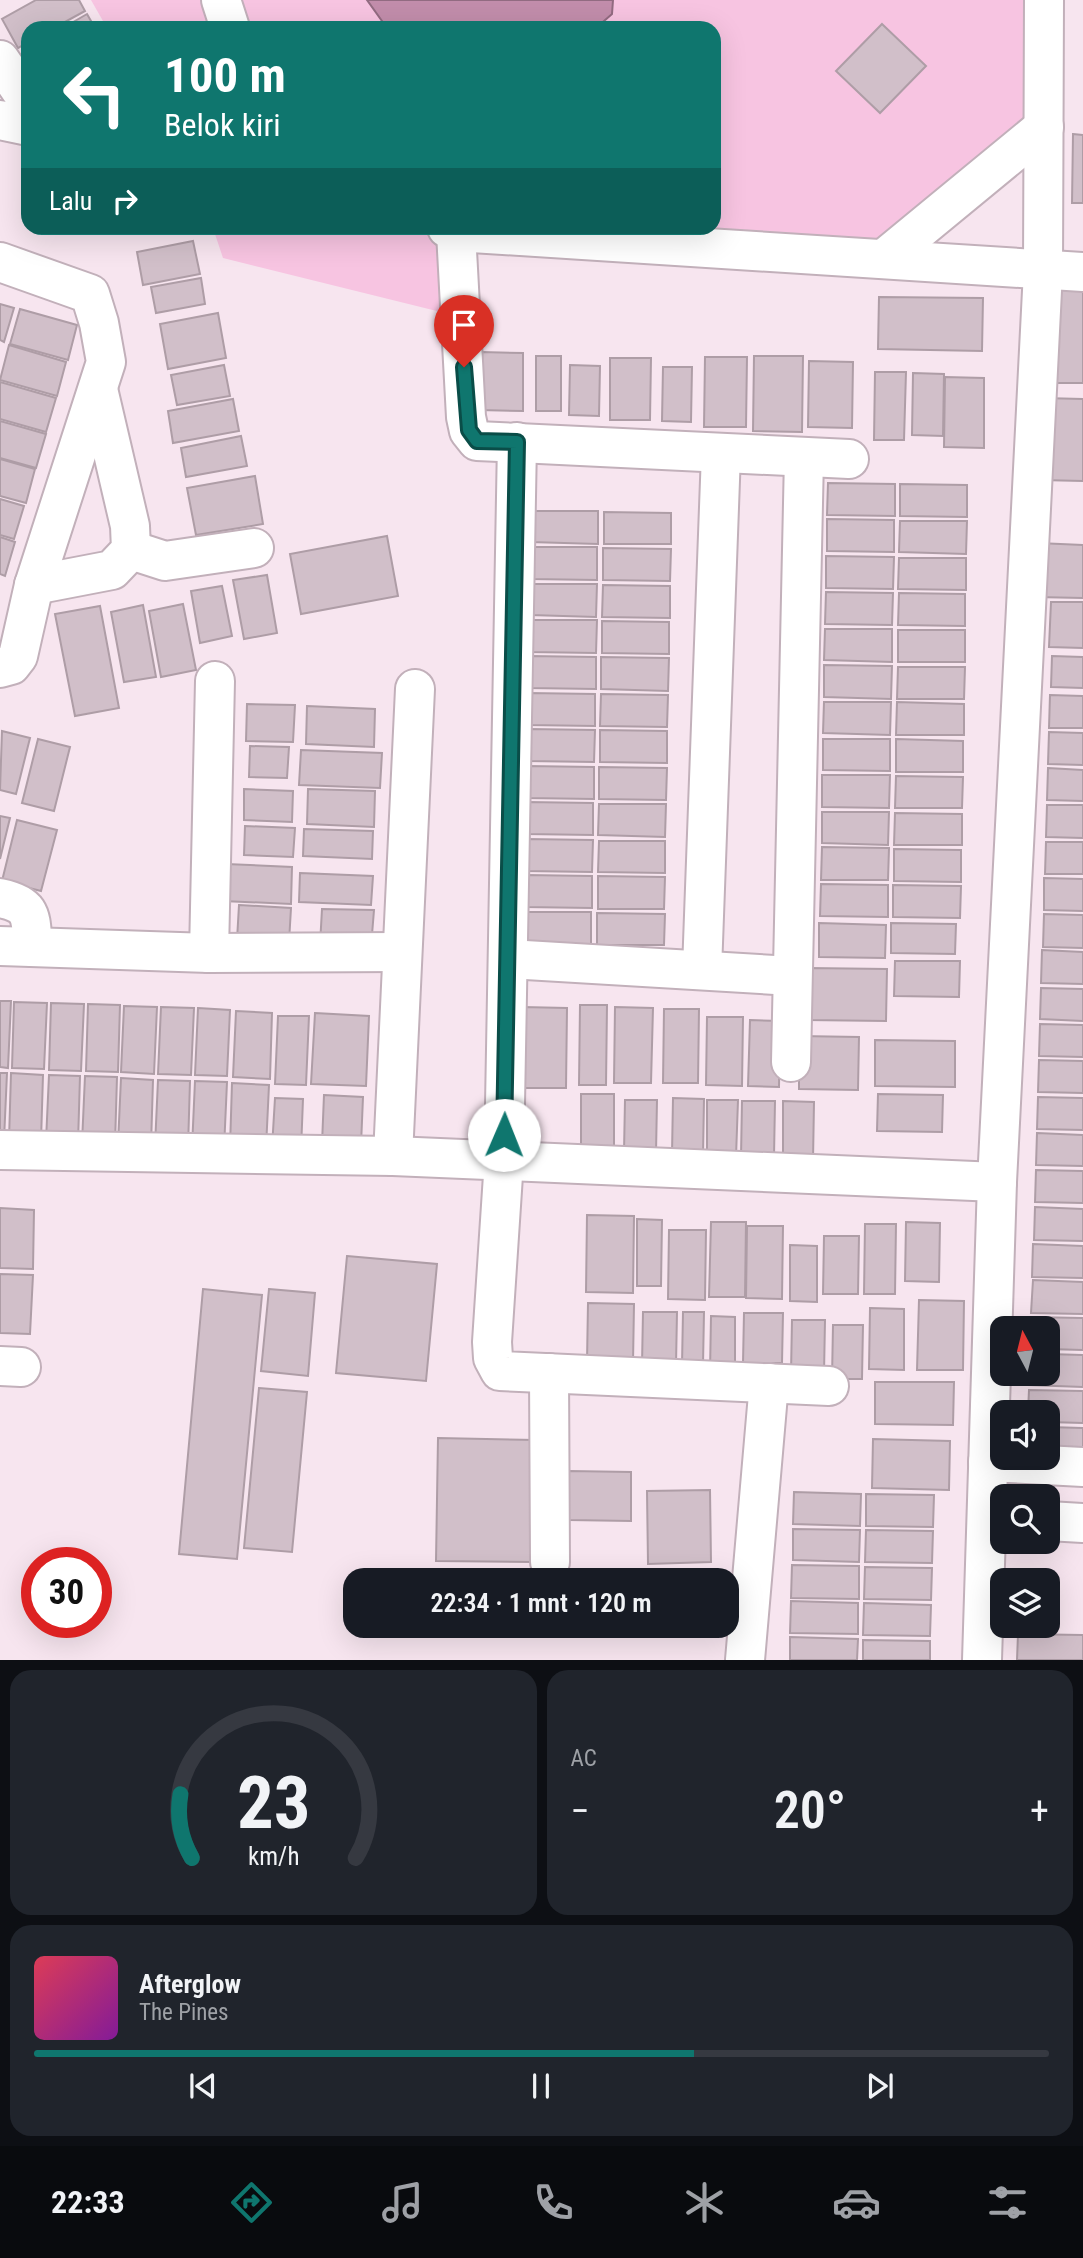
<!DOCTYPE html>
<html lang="id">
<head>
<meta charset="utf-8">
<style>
  body { margin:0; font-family:"Roboto Condensed",sans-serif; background:#20242c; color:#f1f3f6; height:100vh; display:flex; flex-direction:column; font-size:26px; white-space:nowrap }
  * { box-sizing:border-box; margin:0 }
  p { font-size:23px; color:#9ea1a6 }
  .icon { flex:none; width:38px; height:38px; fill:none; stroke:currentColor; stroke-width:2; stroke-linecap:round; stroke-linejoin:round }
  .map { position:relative; height:1660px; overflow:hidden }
  .drawer { display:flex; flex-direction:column; gap:10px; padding:10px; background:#0d0f14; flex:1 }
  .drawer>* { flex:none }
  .guide { position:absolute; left:21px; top:21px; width:700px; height:214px; border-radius:21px; box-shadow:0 7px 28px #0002; background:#0f766e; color:#fff; overflow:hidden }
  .needle { width:46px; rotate:353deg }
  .buttons { position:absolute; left:990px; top:1316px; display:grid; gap:14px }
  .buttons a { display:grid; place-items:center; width:70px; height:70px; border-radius:14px; background:#171b24; box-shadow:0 7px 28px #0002; font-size:35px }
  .speed { position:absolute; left:21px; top:1547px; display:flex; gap:14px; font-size:35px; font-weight:700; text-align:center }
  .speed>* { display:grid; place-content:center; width:91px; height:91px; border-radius:50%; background:#171b24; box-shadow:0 7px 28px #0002; line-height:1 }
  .speed .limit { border:10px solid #d22; background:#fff; color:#111 }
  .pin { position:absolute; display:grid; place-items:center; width:60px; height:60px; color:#fff; margin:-72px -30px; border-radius:50% 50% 50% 0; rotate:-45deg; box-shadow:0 0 7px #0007 }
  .pin .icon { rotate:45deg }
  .me { position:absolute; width:77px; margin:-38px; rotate:1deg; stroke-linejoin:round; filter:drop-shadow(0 0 5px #0008) }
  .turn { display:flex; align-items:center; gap:24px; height:147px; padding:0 28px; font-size:32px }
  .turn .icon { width:91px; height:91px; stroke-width:2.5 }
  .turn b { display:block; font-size:49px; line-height:60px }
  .then { display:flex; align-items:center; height:66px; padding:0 28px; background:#0003; gap:14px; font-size:26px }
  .big { font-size:52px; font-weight:600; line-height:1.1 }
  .drawer .widget { flex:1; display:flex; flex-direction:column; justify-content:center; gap:10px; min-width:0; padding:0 24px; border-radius:21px; background:#20242c }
  .drawer .dial { align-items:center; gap:0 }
  .dial svg { height:182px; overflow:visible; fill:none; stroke:#363941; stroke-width:7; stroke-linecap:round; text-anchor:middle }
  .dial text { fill:#f1f3f6; stroke:none }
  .song { display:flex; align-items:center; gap:21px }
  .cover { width:84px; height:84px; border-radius:10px; background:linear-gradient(135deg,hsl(350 70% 55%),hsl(290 70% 35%)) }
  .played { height:7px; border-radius:4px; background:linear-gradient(90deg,#0f766e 65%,#363941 65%) }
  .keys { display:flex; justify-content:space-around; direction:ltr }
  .heat { display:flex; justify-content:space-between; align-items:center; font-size:38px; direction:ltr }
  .drawer .tiles { flex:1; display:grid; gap:10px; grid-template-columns:1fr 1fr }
  .widget:last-child { grid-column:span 2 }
  .trip { position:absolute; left:343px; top:1568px; width:396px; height:70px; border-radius:21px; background:#171b24; box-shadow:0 7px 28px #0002; font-weight:600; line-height:70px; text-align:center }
  .tabs { display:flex; height:112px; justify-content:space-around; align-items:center; background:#090b0e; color:#9ea1a6 }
  .tabs .icon { width:49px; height:49px }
  .tabs .active { color:#0f766e }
  .tabs b { font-size:32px; color:#f1f3f6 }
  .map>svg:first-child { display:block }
  .green { fill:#f7c4e1 }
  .water { fill:#c28dab; stroke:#926b81; stroke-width:2 }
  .building { fill:#d1bfc9; stroke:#ae9da6; stroke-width:2 }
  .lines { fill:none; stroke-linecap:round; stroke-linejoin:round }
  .minor-casing { stroke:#c2b0ba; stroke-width:42 }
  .minor { stroke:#fff; stroke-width:38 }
  .route-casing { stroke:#0a4d48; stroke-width:18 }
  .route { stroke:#0f766e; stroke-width:12 }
</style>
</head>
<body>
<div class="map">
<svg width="1083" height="1660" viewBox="0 0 1083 1660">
  <rect width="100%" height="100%" fill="#f7e5ef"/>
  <g class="green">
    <polygon points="91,0 367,0 387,28 107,28"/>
    <polygon points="613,0 1044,0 1044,127 885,258 457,232 461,317 223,258 213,228 714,228 714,28 596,28 612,14"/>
  </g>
  <polygon class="water" points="367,0 613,0 612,14 596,28 387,28"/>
  <g class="building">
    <polygon points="36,0 79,0 85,11 54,28 28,28 28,42 18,48 2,19"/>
    <polygon points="87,14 95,28 63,28"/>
    <polygon points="882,24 926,66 880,113 836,71"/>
    <polygon points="1073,134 1083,135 1083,203 1072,203"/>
    <polygon points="193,241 200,274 143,285 137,252"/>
    <polygon points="201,278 205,304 156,313 151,287"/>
    <polygon points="1049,287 1083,288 1083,383 1046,383"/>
    <polygon points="879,297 983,298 982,351 878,349"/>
    <polygon points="0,304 14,308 4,342 0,340"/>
    <polygon points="20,309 77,325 68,360 10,344"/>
    <polygon points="218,313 226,358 168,369 160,324"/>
    <polygon points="9,345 66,362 57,396 0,380"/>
    <polygon points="481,352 523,353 523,411 480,410"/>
    <rect x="536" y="356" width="25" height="55"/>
    <polygon points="754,356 803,356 802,432 753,431"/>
    <polygon points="705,357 747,357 746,427 704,427"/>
    <polygon points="610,358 651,358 650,420 610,420"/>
    <polygon points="809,361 853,362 852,428 808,427"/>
    <polygon points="224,365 230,396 177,405 171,375"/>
    <polygon points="570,365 600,366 599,416 569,415"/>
    <polygon points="663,367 692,367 691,422 662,421"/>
    <polygon points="875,372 906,372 904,440 874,440"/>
    <polygon points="913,373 944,374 943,436 912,435"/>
    <polygon points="945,377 984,378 984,448 944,447"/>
    <polygon points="0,382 56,398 46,432 0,419"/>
    <polygon points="1043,398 1083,399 1083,481 1041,480"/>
    <polygon points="233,399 239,431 173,443 168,411"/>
    <polygon points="0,421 46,434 36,468 0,458"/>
    <polygon points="241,436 247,466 186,477 181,448"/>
    <polygon points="0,459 35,469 26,503 0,496"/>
    <polygon points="255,476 263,524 196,535 187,488"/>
    <polygon points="828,483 895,484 895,516 827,515"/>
    <polygon points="900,484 967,485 967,517 900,516"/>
    <polygon points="0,499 24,506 14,539 0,535"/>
    <polygon points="531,511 598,511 598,544 530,542"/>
    <polygon points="604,512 671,513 671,544 604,544"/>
    <polygon points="827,519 894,520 894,552 827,551"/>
    <polygon points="900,521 967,521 966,554 899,552"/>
    <polygon points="387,536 398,596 301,614 290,554"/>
    <polygon points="0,537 15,542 5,576 0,574"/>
    <polygon points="1038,543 1083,545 1083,598 1036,597"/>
    <polygon points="530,547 597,547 597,580 530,579"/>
    <polygon points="603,548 671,549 670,581 603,580"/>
    <polygon points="826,556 894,557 893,589 826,588"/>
    <polygon points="899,558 966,558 966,590 898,589"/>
    <polygon points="267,575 277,633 244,639 233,580"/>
    <polygon points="530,584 597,584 596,617 530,615"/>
    <polygon points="603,585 670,586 670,618 602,617"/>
    <polygon points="222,586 232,636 200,643 191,591"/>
    <polygon points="826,592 893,593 892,625 825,624"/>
    <polygon points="899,593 965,594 965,626 898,625"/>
    <polygon points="1051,602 1083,602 1083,648 1049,647"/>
    <polygon points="183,604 196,670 161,677 149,611"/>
    <polygon points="143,605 156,677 124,682 111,612"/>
    <polygon points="100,606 119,708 75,716 55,614"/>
    <polygon points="530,620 597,620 596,653 529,652"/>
    <polygon points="602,621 669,622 669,654 602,653"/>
    <polygon points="825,629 892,629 892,662 824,660"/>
    <rect x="898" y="630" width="67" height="32"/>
    <polygon points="529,656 596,657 596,689 528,688"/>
    <polygon points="1052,656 1083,657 1083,688 1051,687"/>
    <polygon points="601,657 669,658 668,691 601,689"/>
    <polygon points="824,665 892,666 891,699 824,697"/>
    <polygon points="898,667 965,667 964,699 897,699"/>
    <polygon points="528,693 595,694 595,726 528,725"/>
    <polygon points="601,694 668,695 667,727 600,726"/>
    <polygon points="1050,695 1083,696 1083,728 1049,728"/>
    <polygon points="824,702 891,702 890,735 823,733"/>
    <polygon points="897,702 964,704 964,735 896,735"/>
    <polygon points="247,704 295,705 293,742 246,741"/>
    <polygon points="307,706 375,709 374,747 306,744"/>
    <polygon points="528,729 595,730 594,762 527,761"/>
    <polygon points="600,730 667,731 667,763 600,762"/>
    <polygon points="2,731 30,738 16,794 0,790"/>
    <polygon points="1049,732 1083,733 1083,765 1048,764"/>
    <polygon points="38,739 70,747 54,811 22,803"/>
    <polygon points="823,739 890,739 890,771 823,770"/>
    <polygon points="896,739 963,741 963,772 896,772"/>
    <polygon points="250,746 289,747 287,778 249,777"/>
    <polygon points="301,750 382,753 380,788 299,785"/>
    <polygon points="527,766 594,767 594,799 526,798"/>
    <polygon points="599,767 667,768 666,800 599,799"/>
    <polygon points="1048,768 1083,770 1083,801 1047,800"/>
    <polygon points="822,775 890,775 889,808 822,807"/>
    <polygon points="896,776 963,777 962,808 895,808"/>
    <polygon points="244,789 293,791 292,822 244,820"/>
    <polygon points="308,789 375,791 374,827 307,824"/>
    <polygon points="526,802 593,803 593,835 526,834"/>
    <polygon points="599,804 666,804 665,837 598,835"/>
    <polygon points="1047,805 1083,805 1083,838 1046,837"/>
    <polygon points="822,812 889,812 888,845 822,843"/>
    <polygon points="895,813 962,814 962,845 894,845"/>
    <polygon points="0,816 10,818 0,859"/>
    <polygon points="17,820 57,830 41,891 2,881"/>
    <polygon points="245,826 295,828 293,857 244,855"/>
    <polygon points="304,829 373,831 372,859 303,856"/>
    <polygon points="526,839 593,840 592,872 525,871"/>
    <polygon points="599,841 665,841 665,873 598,872"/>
    <polygon points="1046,842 1083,842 1083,874 1045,874"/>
    <polygon points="822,847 889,848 888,880 821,880"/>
    <polygon points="894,849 961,850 961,882 894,881"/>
    <polygon points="226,864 292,867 291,904 223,901"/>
    <polygon points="300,873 373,876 371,905 299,902"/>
    <polygon points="525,875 592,876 592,908 524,907"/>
    <polygon points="598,876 665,877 664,909 598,909"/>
    <polygon points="1044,878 1083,879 1083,911 1044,910"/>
    <polygon points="821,884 888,885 888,917 820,916"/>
    <polygon points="893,885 961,886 960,918 893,917"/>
    <polygon points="239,905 291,908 289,942 237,940"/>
    <polygon points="322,909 374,910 371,947 320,945"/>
    <polygon points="524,912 591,912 591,945 524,943"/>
    <polygon points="597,913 665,914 664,945 597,945"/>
    <polygon points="1044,914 1083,915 1083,948 1043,947"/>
    <polygon points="819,923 886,925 885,958 819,957"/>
    <polygon points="891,923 956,924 955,954 891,953"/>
    <polygon points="1042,950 1083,952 1083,984 1041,983"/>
    <polygon points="895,961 960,961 959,997 894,996"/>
    <polygon points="808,968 887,969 886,1021 807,1020"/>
    <polygon points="1041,988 1083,989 1083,1021 1040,1019"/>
    <polygon points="0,1001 11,1001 8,1068 0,1067"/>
    <polygon points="14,1002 47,1003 44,1069 12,1068"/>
    <polygon points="51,1003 84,1004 81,1071 49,1070"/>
    <polygon points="88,1004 120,1005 118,1072 86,1071"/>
    <polygon points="580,1005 607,1005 606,1085 579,1085"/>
    <polygon points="124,1006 157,1007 154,1074 121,1072"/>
    <polygon points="161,1007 194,1008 191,1075 158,1074"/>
    <polygon points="522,1007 567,1008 566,1088 521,1088"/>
    <polygon points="615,1007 653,1008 651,1083 614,1083"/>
    <polygon points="198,1008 230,1010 227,1076 195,1075"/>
    <polygon points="664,1009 699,1009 698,1083 663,1083"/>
    <polygon points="236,1011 272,1013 270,1079 233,1077"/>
    <polygon points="315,1013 369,1016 366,1086 311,1084"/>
    <polygon points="278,1016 309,1016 306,1085 275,1084"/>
    <polygon points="707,1017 743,1017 742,1086 706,1085"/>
    <polygon points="750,1020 780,1021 779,1087 748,1086"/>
    <polygon points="1040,1024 1083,1025 1083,1057 1039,1056"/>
    <polygon points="799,1036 859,1037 858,1090 799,1089"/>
    <polygon points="875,1040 955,1041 955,1087 875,1086"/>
    <polygon points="1039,1060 1083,1061 1083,1093 1038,1092"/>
    <polygon points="0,1073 7,1073 4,1140 0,1140"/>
    <polygon points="11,1073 43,1075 41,1141 9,1140"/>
    <polygon points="49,1075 80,1076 78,1143 46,1141"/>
    <polygon points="85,1076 117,1077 115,1144 82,1143"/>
    <polygon points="121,1078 153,1080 151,1146 118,1144"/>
    <polygon points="158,1080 190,1081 188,1148 155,1146"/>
    <polygon points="195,1081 227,1082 224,1149 192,1148"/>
    <polygon points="232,1083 269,1085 266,1148 230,1147"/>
    <rect x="581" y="1094" width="33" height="55"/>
    <polygon points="878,1094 943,1095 942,1132 877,1131"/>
    <polygon points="324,1095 363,1097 361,1145 322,1144"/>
    <polygon points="1038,1097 1083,1098 1083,1130 1037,1129"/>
    <polygon points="275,1098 303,1099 301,1150 272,1148"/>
    <polygon points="673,1098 704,1099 703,1155 672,1154"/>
    <polygon points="625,1100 657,1100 656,1153 624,1152"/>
    <polygon points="707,1100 738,1100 736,1157 707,1156"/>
    <polygon points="742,1101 775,1101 774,1157 741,1157"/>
    <polygon points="783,1101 814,1102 813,1161 783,1161"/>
    <polygon points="1037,1133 1083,1135 1083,1166 1036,1165"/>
    <polygon points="1036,1170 1083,1171 1083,1203 1035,1202"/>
    <polygon points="1035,1207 1083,1209 1083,1241 1034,1240"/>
    <polygon points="0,1208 34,1210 33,1269 0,1268"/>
    <polygon points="587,1215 634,1216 633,1293 586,1292"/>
    <polygon points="637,1219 662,1220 661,1286 637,1286"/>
    <polygon points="711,1222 746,1222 745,1297 709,1297"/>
    <polygon points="906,1222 940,1223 939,1282 905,1281"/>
    <polygon points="865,1224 896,1224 895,1294 864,1294"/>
    <polygon points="747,1226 783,1226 782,1299 746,1298"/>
    <polygon points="669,1230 706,1230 705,1300 668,1299"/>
    <polygon points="824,1236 859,1236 858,1294 823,1294"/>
    <polygon points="1033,1244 1083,1246 1083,1278 1032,1277"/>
    <polygon points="790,1245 817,1246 817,1302 790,1301"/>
    <polygon points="347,1256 437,1264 426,1381 336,1373"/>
    <polygon points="0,1274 33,1275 30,1334 0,1333"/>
    <polygon points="1033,1280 1083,1282 1083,1314 1031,1313"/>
    <polygon points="203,1289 262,1295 237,1559 179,1554"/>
    <polygon points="269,1289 315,1293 308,1376 261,1371"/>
    <polygon points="919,1300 964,1301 963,1370 917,1370"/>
    <polygon points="588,1303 634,1304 633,1363 587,1362"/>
    <polygon points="870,1308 904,1309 904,1370 869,1369"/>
    <polygon points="643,1312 677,1312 676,1365 642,1365"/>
    <polygon points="683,1312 704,1312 703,1365 682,1365"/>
    <polygon points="744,1313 783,1313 782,1363 743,1363"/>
    <polygon points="711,1316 735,1317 735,1372 710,1372"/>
    <polygon points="1031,1317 1083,1318 1083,1350 1048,1349 1048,1328 1031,1328"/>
    <polygon points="792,1320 825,1320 824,1374 791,1373"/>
    <polygon points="833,1325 863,1325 862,1379 832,1379"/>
    <polygon points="1048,1354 1083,1355 1083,1387 1029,1385 1030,1374 1048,1374"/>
    <polygon points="875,1382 954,1382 953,1425 875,1424"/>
    <polygon points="259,1388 307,1392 292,1552 244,1548"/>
    <polygon points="1029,1390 1083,1391 1083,1423 1048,1422 1048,1412 1028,1412"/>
    <polygon points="1048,1427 1083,1428 1083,1460 1048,1458"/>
    <polygon points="438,1438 535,1440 532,1562 436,1561"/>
    <polygon points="873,1439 950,1441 949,1490 872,1488"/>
    <polygon points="569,1471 631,1472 631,1521 569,1520"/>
    <polygon points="710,1490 711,1562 648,1564 647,1491"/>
    <polygon points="794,1492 861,1494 860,1526 793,1524"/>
    <polygon points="866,1494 934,1495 933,1527 866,1526"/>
    <polygon points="793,1529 860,1530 859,1562 793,1560"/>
    <polygon points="866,1530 933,1531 932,1563 865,1562"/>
    <polygon points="792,1565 859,1566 859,1599 791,1598"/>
    <polygon points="865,1567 932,1568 931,1600 864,1599"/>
    <polygon points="791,1601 858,1603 858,1634 790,1633"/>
    <polygon points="864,1603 931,1605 930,1636 863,1635"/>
    <polygon points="1018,1634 1083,1635 1083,1660 1017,1660"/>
    <polygon points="790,1637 858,1639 857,1660 790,1660"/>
    <polygon points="863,1640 930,1641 930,1660 863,1660"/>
  </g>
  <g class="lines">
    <defs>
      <g id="minor">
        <polyline points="221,0 230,28"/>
        <polyline points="0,60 28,101"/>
        <polyline points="0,120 28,126"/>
        <polyline points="447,228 456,232 1083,272"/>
        <polyline points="456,232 466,417 469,431 477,441 849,459"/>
        <polyline points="885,258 1044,127"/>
        <polyline points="0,262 90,294 99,323 106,362 34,585 18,656 11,665 0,668"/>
        <polyline points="517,442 504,1160 492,1342 493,1358 500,1371 829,1386"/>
        <polyline points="131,550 165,561 254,548"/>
        <polyline points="34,585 112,570 131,550 130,526 98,389"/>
        <path d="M0,898C34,905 30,917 33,947"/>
        <polyline points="0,946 209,953 401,952"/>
        <polyline points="209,953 215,681"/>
        <polyline points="508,959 792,976"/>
        <polyline points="702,970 721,453"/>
        <polyline points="791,1062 804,457"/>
        <polyline points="0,1150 393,1156 997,1182"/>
        <polyline points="393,1156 415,689"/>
        <polyline points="0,1366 21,1367"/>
        <polyline points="549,1373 550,1562"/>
        <polyline points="988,1462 1083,1467"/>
        <polyline points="1048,1521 1083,1523"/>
        <polyline points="745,1660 769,1383"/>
        <polyline points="982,1660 997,1182 1043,271 1044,0"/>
      </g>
    </defs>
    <use href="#minor" class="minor-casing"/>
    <use href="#minor" class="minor"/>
  </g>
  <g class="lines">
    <defs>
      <polyline id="route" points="464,367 469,430 477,441 517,442 504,1135"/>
    </defs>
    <use href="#route" class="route-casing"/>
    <use href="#route" class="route"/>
  </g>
</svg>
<div class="buttons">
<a><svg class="needle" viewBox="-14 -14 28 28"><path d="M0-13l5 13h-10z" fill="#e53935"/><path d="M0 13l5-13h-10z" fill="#9ea1a6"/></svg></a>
<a><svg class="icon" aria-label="sound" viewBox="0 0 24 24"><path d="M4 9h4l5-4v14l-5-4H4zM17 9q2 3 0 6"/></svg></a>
<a><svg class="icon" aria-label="search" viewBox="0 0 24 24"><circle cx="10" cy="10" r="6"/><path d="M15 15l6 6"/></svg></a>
<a><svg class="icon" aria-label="layers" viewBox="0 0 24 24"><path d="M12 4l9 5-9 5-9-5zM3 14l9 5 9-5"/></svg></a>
</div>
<div class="speed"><div class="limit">30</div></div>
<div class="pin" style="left:464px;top:367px;background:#d93025"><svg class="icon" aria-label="arrive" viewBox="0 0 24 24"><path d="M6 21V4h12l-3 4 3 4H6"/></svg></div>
<svg class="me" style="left:504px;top:1135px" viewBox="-20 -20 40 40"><circle r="19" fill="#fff"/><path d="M0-13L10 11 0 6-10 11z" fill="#0f766e"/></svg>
<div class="trip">22:34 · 1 mnt · 120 m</div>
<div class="guide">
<div class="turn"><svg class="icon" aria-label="left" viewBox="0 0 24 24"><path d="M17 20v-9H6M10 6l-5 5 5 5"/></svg><div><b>100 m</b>Belok kiri</div></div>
<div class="then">Lalu<svg class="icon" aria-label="right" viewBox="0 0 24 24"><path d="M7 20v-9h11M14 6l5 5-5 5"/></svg></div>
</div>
</div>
<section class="drawer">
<div class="tiles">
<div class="widget dial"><svg viewBox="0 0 100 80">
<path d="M14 69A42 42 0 1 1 86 69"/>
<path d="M14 69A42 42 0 0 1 9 41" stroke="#0f766e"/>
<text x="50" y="56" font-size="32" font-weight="700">23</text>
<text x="50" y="72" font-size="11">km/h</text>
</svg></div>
<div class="widget"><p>AC</p>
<div class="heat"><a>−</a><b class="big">20°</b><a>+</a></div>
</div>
<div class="widget">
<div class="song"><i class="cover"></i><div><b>Afterglow</b><p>The Pines</p></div></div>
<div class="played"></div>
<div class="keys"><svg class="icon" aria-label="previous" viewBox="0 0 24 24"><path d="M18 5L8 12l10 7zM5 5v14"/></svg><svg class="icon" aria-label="pause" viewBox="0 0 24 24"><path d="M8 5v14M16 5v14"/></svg><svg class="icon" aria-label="next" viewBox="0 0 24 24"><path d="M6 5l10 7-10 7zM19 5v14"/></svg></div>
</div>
</div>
</section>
<nav class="tabs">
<b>22:33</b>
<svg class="icon active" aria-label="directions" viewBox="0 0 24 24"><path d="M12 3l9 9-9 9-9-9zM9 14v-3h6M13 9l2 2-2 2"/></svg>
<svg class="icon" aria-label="music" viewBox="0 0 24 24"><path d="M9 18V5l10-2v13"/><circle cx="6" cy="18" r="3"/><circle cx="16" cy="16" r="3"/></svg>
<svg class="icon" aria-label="phone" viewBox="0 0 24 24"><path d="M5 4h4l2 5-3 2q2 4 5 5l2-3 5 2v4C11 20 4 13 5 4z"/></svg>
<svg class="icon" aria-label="climate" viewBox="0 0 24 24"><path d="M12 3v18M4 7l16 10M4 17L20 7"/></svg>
<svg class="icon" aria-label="car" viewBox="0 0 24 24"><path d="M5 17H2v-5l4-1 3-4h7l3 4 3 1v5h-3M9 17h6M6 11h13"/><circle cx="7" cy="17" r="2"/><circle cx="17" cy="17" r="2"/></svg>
<svg class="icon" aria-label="filters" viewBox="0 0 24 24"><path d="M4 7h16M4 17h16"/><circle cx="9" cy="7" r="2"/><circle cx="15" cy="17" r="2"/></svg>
</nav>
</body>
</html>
